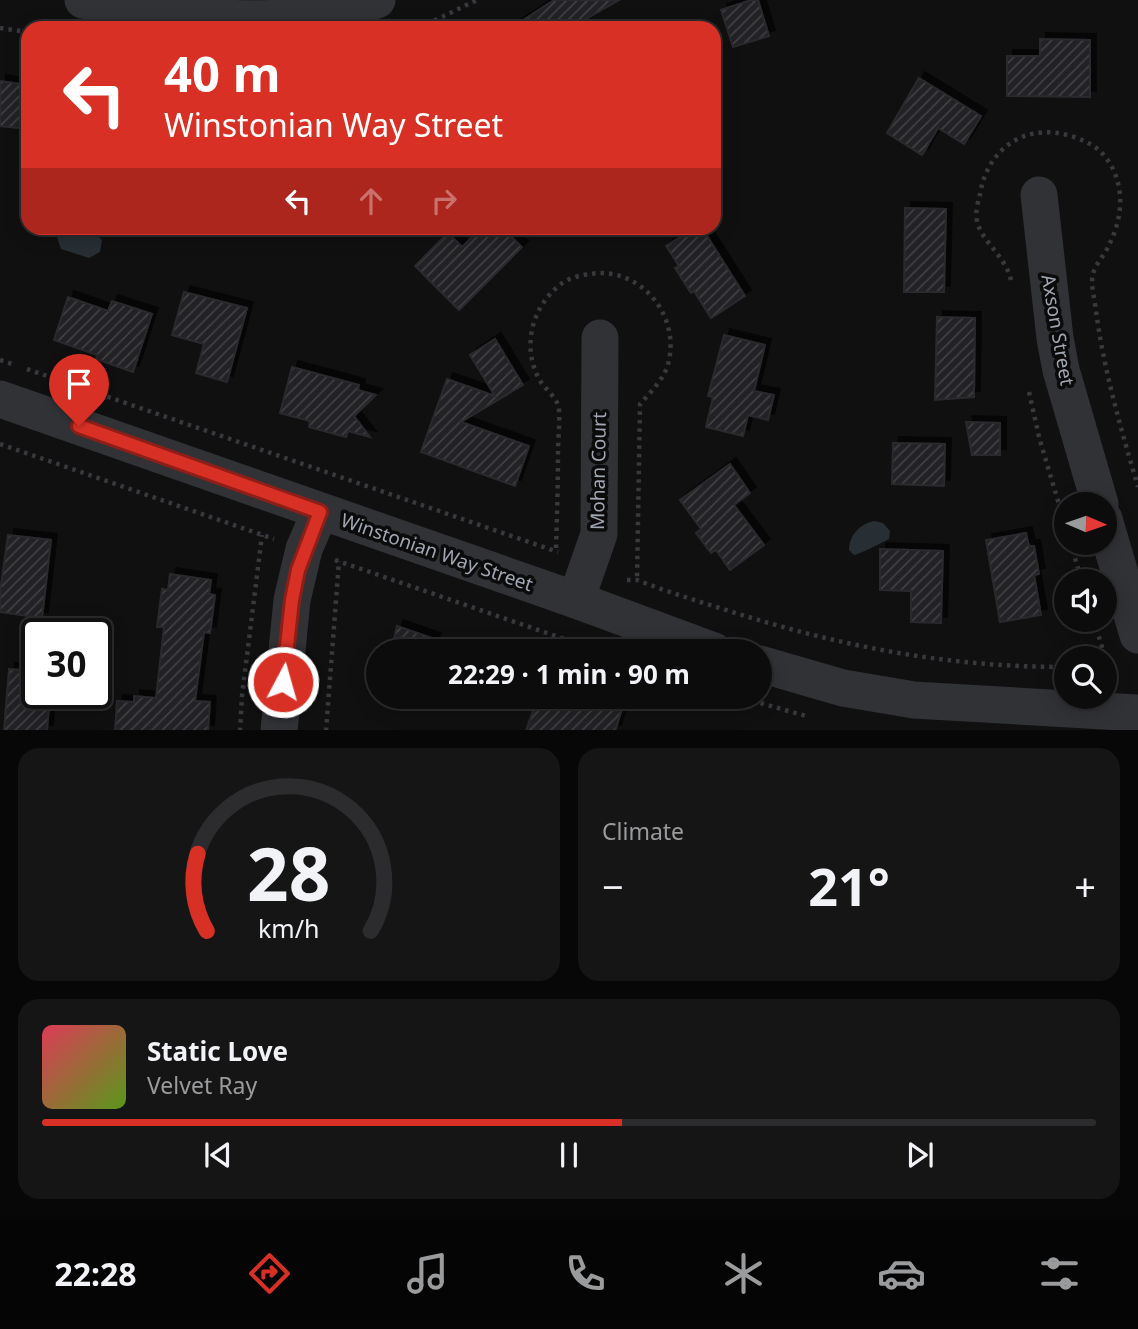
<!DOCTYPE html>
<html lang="en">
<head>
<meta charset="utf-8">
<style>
  body { margin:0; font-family:"Noto Sans",sans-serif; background:#151516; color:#f1f3f6; height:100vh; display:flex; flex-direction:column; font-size:26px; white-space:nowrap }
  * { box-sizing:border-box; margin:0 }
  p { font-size:23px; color:#9a9b9d }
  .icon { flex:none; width:38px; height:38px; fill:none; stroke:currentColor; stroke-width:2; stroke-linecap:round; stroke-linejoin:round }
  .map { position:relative; height:730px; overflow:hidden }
  .sheet { display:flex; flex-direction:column; gap:18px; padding:18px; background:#070707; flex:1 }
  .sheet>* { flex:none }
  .guide { position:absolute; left:21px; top:21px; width:700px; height:214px; border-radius:21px; box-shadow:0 4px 18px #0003,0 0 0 2px #2c2c2e; background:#d93025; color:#fff; overflow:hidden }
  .needle { width:46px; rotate:92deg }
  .fabs { position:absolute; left:1054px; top:492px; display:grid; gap:14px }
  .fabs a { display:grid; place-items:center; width:63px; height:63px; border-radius:50%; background:#0c0c0d; box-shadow:0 4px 18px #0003,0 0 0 2px #2c2c2e; font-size:35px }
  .speed { position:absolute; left:21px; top:618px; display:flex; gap:14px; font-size:35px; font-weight:700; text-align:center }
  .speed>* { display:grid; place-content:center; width:91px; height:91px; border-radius:50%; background:#0c0c0d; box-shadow:0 4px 18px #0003,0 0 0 2px #2c2c2e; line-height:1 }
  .speed .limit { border:4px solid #111; border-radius:10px; background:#fff; color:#111 }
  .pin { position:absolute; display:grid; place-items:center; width:60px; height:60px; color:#fff; margin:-72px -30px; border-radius:50% 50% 50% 0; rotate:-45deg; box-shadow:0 0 7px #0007 }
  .pin .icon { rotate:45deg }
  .me { position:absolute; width:77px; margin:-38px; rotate:6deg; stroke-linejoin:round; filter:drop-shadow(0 0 5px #0008) }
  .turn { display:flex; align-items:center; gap:24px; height:147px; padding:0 28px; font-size:32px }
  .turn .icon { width:91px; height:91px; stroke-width:2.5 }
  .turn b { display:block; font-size:49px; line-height:60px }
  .lanes { display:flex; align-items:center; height:66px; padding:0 28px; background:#0003; justify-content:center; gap:35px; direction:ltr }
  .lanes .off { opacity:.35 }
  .big { font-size:52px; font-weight:700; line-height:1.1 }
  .sheet .widget { flex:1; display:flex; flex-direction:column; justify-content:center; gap:10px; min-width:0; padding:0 24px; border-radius:21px; background:#151516 }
  .sheet .dial { align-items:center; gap:0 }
  .dial svg { height:182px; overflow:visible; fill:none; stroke:#2c2c2e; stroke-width:7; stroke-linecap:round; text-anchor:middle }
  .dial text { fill:#f1f3f6; stroke:none }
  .song { display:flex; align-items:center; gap:21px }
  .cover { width:84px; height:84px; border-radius:10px; background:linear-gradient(135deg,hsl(350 70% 55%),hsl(90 70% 35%)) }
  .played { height:7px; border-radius:4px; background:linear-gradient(90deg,#d93025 55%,#2c2c2e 55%) }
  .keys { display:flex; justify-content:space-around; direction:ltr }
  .heat { display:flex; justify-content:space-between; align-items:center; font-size:38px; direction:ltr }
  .sheet .tiles { flex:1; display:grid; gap:18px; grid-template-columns:1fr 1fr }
  .widget:last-child { grid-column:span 2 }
  .trip { position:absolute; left:366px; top:639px; width:406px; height:70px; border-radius:35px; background:#0c0c0d; box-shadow:0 4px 18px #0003,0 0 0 2px #2c2c2e; font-weight:700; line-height:70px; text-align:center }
  .menu { display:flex; height:112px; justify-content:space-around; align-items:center; background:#050505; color:#9a9b9d }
  .menu .icon { width:49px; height:49px }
  .menu .selected { color:#d93025 }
  .menu b { font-size:32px; color:#f1f3f6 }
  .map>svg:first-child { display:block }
  .water { fill:#272f34 }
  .building { fill:url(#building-hatch); stroke:#2a2a2d; stroke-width:2; filter:url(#shadow) }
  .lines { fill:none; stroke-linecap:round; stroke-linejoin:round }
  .path { stroke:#37393d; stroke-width:4.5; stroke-dasharray:3.5 5; stroke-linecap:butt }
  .street { stroke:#313236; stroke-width:37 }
  .route-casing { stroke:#8d1f18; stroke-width:18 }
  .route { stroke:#d93025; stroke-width:12 }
  .labels { text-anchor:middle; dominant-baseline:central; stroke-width:7; stroke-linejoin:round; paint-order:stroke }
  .street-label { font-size:19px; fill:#a1a7b2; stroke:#0b0b0c }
</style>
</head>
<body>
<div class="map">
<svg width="1138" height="731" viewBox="0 0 1138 731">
  <defs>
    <pattern id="building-hatch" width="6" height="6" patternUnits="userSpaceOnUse" patternTransform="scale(1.75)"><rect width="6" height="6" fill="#232325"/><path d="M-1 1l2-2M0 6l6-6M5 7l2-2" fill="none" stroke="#404042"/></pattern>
    <filter id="shadow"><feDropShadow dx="6" dy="-6" stdDeviation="0" flood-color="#0009"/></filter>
  </defs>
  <rect width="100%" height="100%" fill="#101011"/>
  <g class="water">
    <path d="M63,228C77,227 93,229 102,240L100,252L89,258L61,249L57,237Z"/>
    <path d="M874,521L883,523L890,531L889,539C886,541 857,555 854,555L849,550C849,535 860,524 874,521Z"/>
  </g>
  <g class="building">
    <polygon points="554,0 619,0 570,28 511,28"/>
    <polygon points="751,0 758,0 769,36 733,47 721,10"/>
    <polygon points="1040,39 1090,40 1090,97 1007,96 1007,56 1040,56"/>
    <polygon points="919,78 981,116 964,144 938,128 922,155 887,133"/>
    <polygon points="0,81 28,85 28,129 0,126"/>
    <polygon points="905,208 946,209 944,292 904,292"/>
    <polygon points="481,228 502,228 522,247 459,310 415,266 448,233 462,247"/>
    <polygon points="695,228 702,228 745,296 711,318 694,291 691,293 675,268 679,266 666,246"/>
    <polygon points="184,292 247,308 227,382 196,373 204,344 172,335"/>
    <polygon points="68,297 108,311 112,301 152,314 133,372 96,359 97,355 54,340"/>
    <polygon points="937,317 975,318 974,397 935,400"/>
    <polygon points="724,335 765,345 754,391 774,395 768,420 748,415 743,436 706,427 713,397 708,396"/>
    <polygon points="495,339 523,385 461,422 529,446 515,486 421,452 447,379 495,396 470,355"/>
    <polygon points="292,367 359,385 358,390 376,395 354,416 370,437 348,431 346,437 309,427 310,421 280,413"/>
    <polygon points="966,422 1000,423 1000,455 972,455"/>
    <polygon points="893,443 945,444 944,486 892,484"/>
    <polygon points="730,464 750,493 734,505 764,545 730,570 716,550 711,553 696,533 701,529 680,500"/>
    <polygon points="1026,533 1029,546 1034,546 1039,574 1034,575 1041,615 1000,622 986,540"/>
    <polygon points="8,535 51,540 42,618 0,612 0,592"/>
    <polygon points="880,549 943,551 941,623 911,622 911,591 880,590"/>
    <polygon points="170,574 211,580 209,594 215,595 210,633 204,632 195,701 210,702 208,731 115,731 117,701 134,702 134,696 156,698 164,627 157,627 162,589 168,590"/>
    <polygon points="397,626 435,639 431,651 391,651"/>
    <polygon points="9,669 37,671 37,693 50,693 47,731 4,731"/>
    <polygon points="538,696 595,696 623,706 615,731 526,731"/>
  </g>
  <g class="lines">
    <g class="path">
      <polyline points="0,28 28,32"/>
      <polyline points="419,28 477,0"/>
      <path d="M1011,280C1005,255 981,241 977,221C975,213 978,202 980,194C988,147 1027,121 1074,137C1092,143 1104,151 1113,169C1126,197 1120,225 1106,251C1102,257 1095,266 1093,274C1090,284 1095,300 1096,311C1104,371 1121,429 1138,487"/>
      <polyline points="0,360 15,365"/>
      <polyline points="27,369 558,552"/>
      <polyline points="1029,392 1039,437 1066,528"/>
      <polyline points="0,444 274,539"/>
      <polyline points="1070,542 1082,581"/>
      <path d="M556,548C557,516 558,484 558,452C558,439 560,424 559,410C558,397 545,390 539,379C522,347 531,307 561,284C568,278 581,275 590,274C639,266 679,313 669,360C666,377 651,392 640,404L637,580"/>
      <polyline points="335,560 599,651"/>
      <path d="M627,580H637C665,591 694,600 723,609C838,646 945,667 1066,667"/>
      <polyline points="1094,620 1107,664 1104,664"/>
      <polyline points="736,696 806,716"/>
      <polyline points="240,731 242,696 262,535"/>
      <polyline points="326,731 339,561"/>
    </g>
    <g class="street">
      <path d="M83,0C172,17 290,32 377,0"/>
      <polyline points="1039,195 1055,338 1061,370 1100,504"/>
      <polyline points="0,399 576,600 714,651"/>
      <polyline points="1104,519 1138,635"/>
      <polyline points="576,600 599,534 600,338"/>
      <polyline points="760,664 843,688 914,700 1138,713"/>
      <polyline points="279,731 292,600 304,549 320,512"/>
    </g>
  </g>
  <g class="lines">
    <defs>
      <polyline id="route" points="79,426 320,512 298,570 292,600 283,682"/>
    </defs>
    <use href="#route" class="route-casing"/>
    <use href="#route" class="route"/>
  </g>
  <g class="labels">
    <g class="street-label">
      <text transform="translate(1058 330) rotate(80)">Axson Street</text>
      <text transform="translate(598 471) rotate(-89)">Mohan Court</text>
      <text transform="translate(437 552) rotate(19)">Winstonian Way Street</text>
    </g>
  </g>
</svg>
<div class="fabs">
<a><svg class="needle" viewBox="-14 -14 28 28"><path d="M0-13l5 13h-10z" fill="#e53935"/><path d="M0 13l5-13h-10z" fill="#9a9b9d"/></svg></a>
<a><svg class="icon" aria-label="sound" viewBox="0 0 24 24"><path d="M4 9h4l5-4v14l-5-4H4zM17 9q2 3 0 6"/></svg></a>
<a><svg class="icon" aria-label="search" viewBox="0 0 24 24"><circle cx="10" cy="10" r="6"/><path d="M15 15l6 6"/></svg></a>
</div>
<div class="speed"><div class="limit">30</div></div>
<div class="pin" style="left:79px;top:426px;background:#d93025"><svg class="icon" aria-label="arrive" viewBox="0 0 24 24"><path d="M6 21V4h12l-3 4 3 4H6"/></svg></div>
<svg class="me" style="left:283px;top:682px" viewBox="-20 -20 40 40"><circle r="17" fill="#d93025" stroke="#fff" stroke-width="3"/><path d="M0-11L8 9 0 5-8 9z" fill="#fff"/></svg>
<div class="trip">22:29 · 1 min · 90 m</div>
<div class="guide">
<div class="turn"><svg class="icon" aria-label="left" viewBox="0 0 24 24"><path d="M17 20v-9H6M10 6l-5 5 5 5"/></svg><div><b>40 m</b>Winstonian Way Street</div></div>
<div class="lanes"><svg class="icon" aria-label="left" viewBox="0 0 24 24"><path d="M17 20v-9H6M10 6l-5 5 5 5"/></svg><svg class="icon off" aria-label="ahead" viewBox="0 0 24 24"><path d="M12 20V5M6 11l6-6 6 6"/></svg><svg class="icon off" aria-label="right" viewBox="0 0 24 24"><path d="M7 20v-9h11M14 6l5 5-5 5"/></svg></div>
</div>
</div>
<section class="sheet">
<div class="tiles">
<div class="widget dial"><svg viewBox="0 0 100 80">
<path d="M14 69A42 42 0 1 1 86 69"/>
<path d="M14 69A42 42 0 0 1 10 35" stroke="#d93025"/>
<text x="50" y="56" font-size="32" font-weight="700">28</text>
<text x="50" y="72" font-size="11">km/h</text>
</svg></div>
<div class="widget"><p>Climate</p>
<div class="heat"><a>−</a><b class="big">21°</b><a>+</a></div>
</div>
<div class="widget">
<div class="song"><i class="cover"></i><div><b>Static Love</b><p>Velvet Ray</p></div></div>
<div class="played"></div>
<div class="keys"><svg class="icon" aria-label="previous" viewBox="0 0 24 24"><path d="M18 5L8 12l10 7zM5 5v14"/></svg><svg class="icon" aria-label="pause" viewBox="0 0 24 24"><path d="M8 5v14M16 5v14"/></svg><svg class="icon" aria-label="next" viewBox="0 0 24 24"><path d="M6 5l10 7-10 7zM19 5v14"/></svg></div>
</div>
</div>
</section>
<nav class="menu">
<b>22:28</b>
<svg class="icon selected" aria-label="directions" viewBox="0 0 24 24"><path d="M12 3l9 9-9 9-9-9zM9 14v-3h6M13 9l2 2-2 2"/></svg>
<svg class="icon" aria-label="music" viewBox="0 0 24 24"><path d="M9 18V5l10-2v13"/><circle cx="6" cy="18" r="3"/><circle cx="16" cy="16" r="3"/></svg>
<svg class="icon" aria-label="phone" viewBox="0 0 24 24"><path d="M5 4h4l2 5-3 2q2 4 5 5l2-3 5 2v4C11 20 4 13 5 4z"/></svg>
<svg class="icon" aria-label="climate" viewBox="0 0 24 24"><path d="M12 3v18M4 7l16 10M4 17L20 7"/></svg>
<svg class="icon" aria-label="car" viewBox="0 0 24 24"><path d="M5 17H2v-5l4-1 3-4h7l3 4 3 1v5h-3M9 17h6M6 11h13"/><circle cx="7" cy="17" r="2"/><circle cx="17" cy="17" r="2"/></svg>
<svg class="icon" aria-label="filters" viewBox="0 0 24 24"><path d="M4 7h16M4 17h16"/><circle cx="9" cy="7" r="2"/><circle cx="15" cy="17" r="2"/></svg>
</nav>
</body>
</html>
